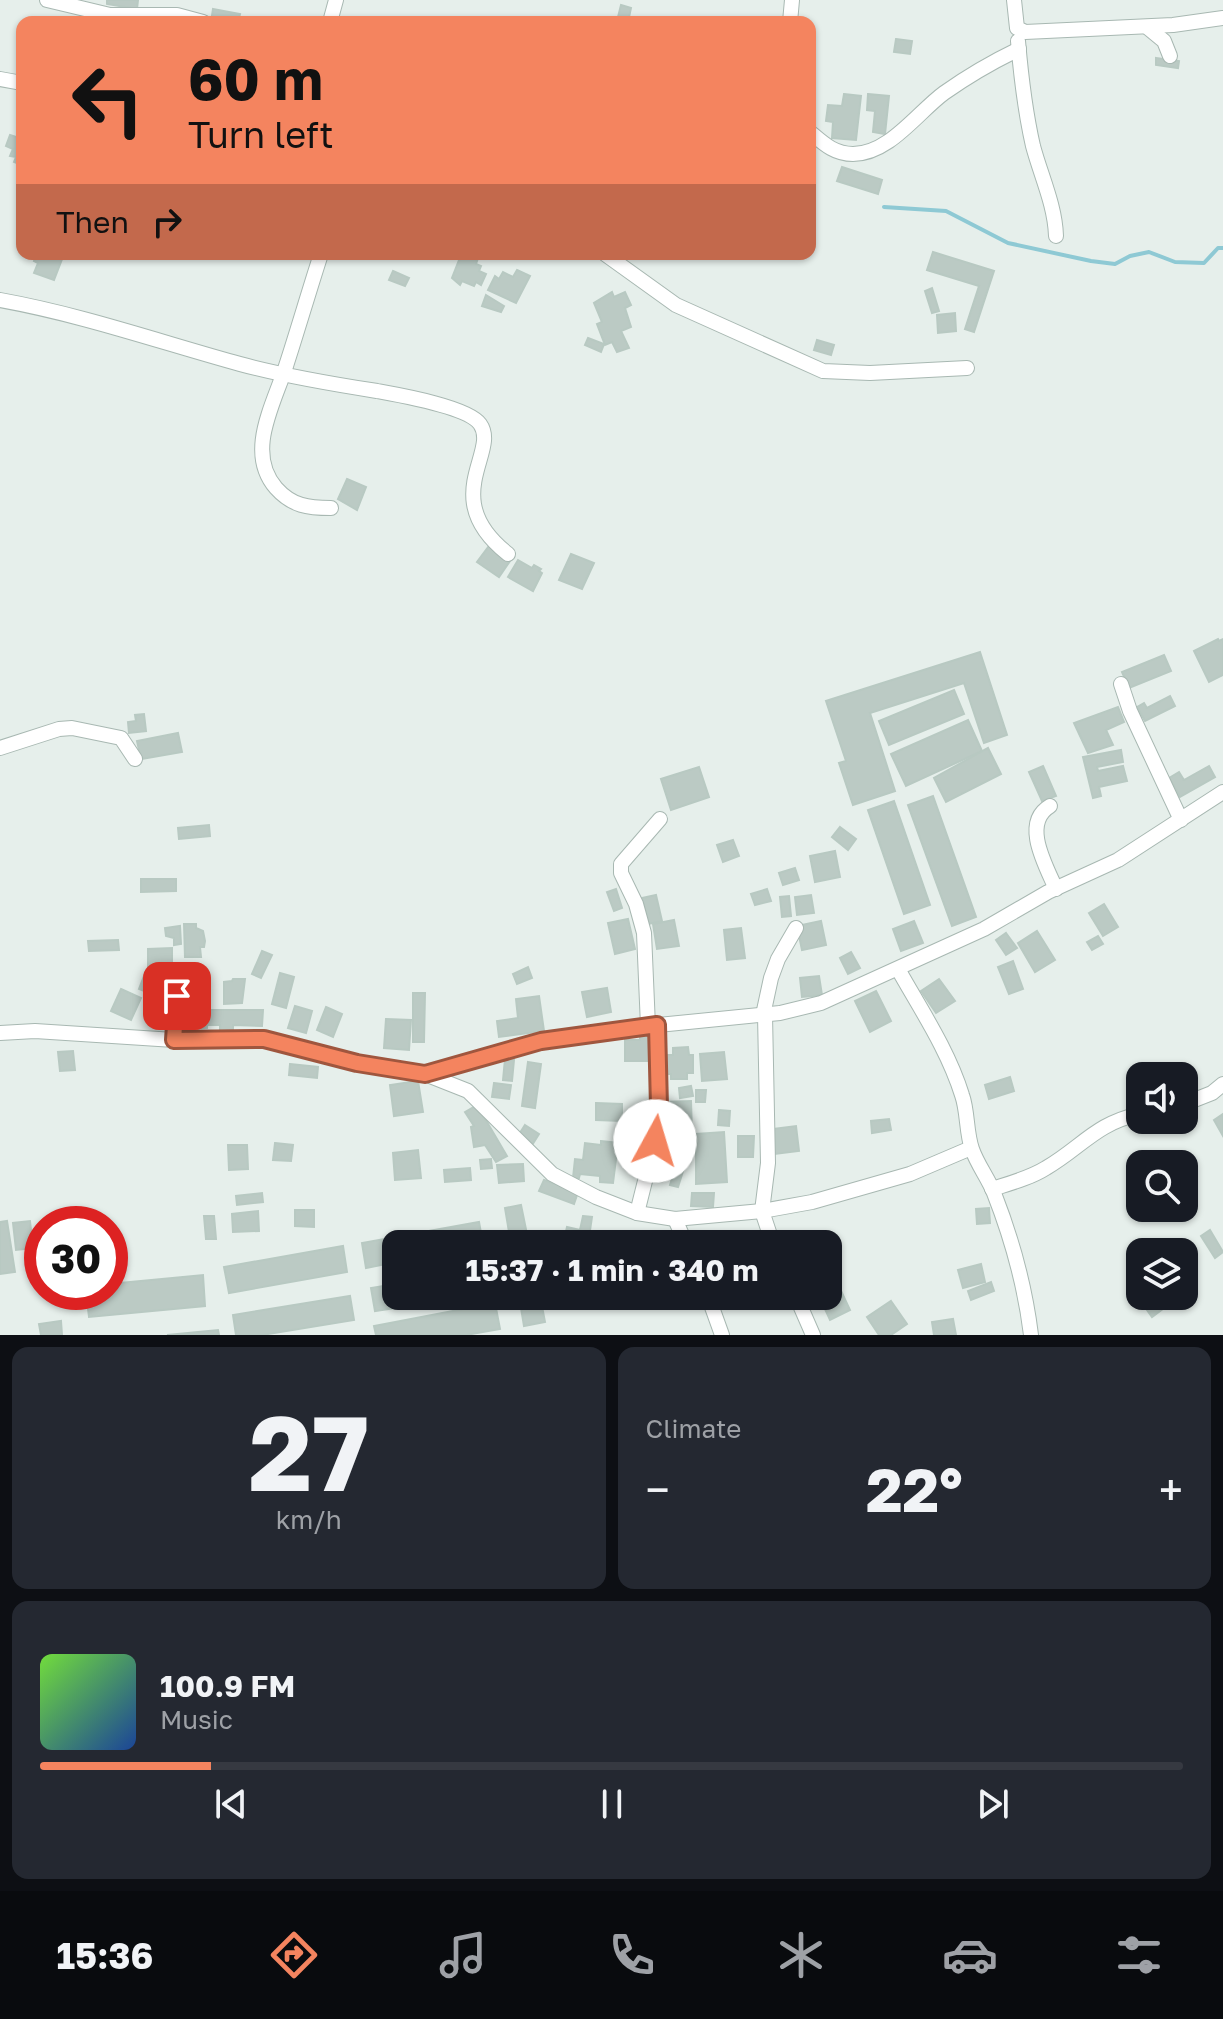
<!DOCTYPE html>
<html lang="en">
<head>
<meta charset="utf-8">
<style>
  body { margin:0; font-family:"Golos Text",sans-serif; background:#242831; color:#f1f3f6; height:100vh; display:flex; flex-direction:column; font-size:30px; white-space:nowrap }
  * { box-sizing:border-box; margin:0 }
  p { font-size:26px; color:#9ea1a6 }
  .icon { flex:none; width:44px; height:44px; fill:none; stroke:currentColor; stroke-width:2; stroke-linecap:round; stroke-linejoin:round }
  .map { position:relative; height:1335px; overflow:hidden }
  .drawer { display:flex; flex-direction:column; gap:12px; padding:12px; background:#0d0f14; flex:1 }
  .drawer>* { flex:none }
  .banner { position:absolute; left:16px; top:16px; width:800px; height:244px; border-radius:16px; box-shadow:0 2px 6px #0004; background:#f4845f; color:#111; overflow:hidden }
  .buttons { position:absolute; left:1126px; top:1062px; display:grid; gap:16px }
  .buttons a { display:grid; place-items:center; width:72px; height:72px; border-radius:16px; background:#171b24; box-shadow:0 2px 6px #0004; font-size:40px }
  .speed { position:absolute; left:24px; top:1206px; display:flex; gap:16px; font-size:40px; font-weight:700; text-align:center }
  .speed>* { display:grid; place-content:center; width:104px; height:104px; border-radius:50%; background:#171b24; box-shadow:0 2px 6px #0004; line-height:1 }
  .speed .limit { border:12px solid #d22; background:#fff; color:#111 }
  .pin { position:absolute; display:grid; place-items:center; width:68px; height:68px; color:#fff; margin:-34px; border-radius:16px; box-shadow:0 4px 12px #0006 }
  .me { position:absolute; width:88px; margin:-44px; rotate:6deg; stroke-linejoin:round; filter:drop-shadow(0 0 6px #0008) }
  .turn { display:flex; align-items:center; gap:28px; height:168px; padding:0 40px; font-size:36px }
  .turn .icon { width:104px; height:104px; stroke-width:2.5 }
  .turn b { display:block; font-size:56px; line-height:68px }
  .then { display:flex; align-items:center; height:76px; padding:0 40px; background:#0003; gap:16px; font-size:30px }
  .big { font-size:60px; font-weight:700; line-height:1.1 }
  .drawer .widget { flex:1; display:flex; flex-direction:column; justify-content:center; gap:12px; min-width:0; padding:0 28px; border-radius:16px; background:#242831 }
  .drawer .dial { align-items:center; gap:0 }
  .dial b { font-size:104px; line-height:1 }
  .song { display:flex; align-items:center; gap:24px }
  .cover { width:96px; height:96px; border-radius:12px; background:linear-gradient(135deg,hsl(100 70% 55%),hsl(220 70% 35%)) }
  .played { height:8px; border-radius:4px; background:linear-gradient(90deg,#f4845f 15%,#363941 15%) }
  .keys { display:flex; justify-content:space-around; direction:ltr }
  .heat { display:flex; justify-content:space-between; align-items:center; font-size:44px; direction:ltr }
  .drawer .tiles { flex:1; display:grid; gap:12px; grid-template-columns:1fr 1fr }
  .widget:last-child { grid-column:span 2 }
  .trip { position:absolute; left:382px; top:1230px; width:460px; height:80px; border-radius:16px; background:#171b24; box-shadow:0 2px 6px #0004; font-weight:700; line-height:80px; text-align:center }
  .tab-bar { display:flex; height:128px; justify-content:space-around; align-items:center; background:#090b0e; color:#9ea1a6 }
  .tab-bar .icon { width:56px; height:56px }
  .tab-bar .selected { color:#f4845f }
  .tab-bar b { font-size:36px; color:#f1f3f6 }
  .map>svg:first-child { display:block }
  .lines { fill:none; stroke-linecap:round; stroke-linejoin:round }
  .stream { stroke:#8ec9d4; stroke-width:4 }
  .building { fill:#bbcac4; stroke:#b8c9c2; stroke-width:2 }
  .minor-casing { stroke:#a8b8b2; stroke-width:16 }
  .minor { stroke:#fff; stroke-width:14 }
  .route-casing { stroke:#9f563e; stroke-width:20 }
  .route { stroke:#f4845f; stroke-width:14 }
</style>
</head>
<body>
<div class="map">
<svg width="1223" height="1335" viewBox="0 0 1223 1335">
  <rect width="100%" height="100%" fill="#e6efeb"/>
  <g class="lines">
    <polyline class="stream" points="884,207 946,211 1008,243 1091,261 1115,264 1130,256 1149,252 1175,262 1204,263 1218,248 1223,248"/>
  </g>
  <g class="building">
    <polygon points="107,0 138,0 137,9 107,4"/>
    <polygon points="621,5 631,8 628,22 617,21"/>
    <polygon points="213,9 240,14 238,22 211,22"/>
    <polygon points="896,39 912,41 910,54 894,52"/>
    <polygon points="1156,58 1179,61 1178,68 1156,65"/>
    <polygon points="844,94 861,96 856,140 832,138 833,122 826,121 828,105 842,106"/>
    <polygon points="868,94 889,96 885,134 873,132 875,111 867,110"/>
    <polygon points="10,135 22,139 22,165 14,162 16,157 10,156 13,149 6,146"/>
    <polygon points="842,167 882,180 878,194 837,181"/>
    <polygon points="933,252 994,271 974,332 965,329 979,286 927,270"/>
    <polygon points="37,254 64,254 54,280 34,273 38,263 34,261"/>
    <polygon points="468,254 478,258 476,264 481,266 479,271 486,274 481,285 476,282 474,286 462,281 460,285 452,278 461,255 466,257"/>
    <polygon points="517,270 530,276 516,303 488,290 495,276 499,279 503,272 513,277"/>
    <polygon points="393,271 409,278 405,286 389,280"/>
    <polygon points="932,288 939,311 932,313 925,291"/>
    <polygon points="612,292 614,297 625,292 631,305 625,308 631,327 621,331 629,348 617,352 612,342 605,345 597,324 602,322 594,303"/>
    <polygon points="486,295 504,306 501,312 482,306"/>
    <polygon points="955,313 956,331 938,333 937,315"/>
    <polygon points="588,338 604,344 601,352 585,345"/>
    <polygon points="817,340 834,345 831,355 814,350"/>
    <polygon points="347,479 366,487 357,510 338,499"/>
    <polygon points="489,546 510,561 499,577 477,562"/>
    <polygon points="571,554 594,563 582,589 559,580"/>
    <polygon points="518,560 532,568 534,565 541,569 539,571 542,573 533,591 508,577"/>
    <polygon points="1218,639 1219,641 1223,639 1223,675 1209,682 1194,651"/>
    <polygon points="980,652 1007,735 984,743 964,683 870,713 895,791 853,805 839,763 846,761 826,701"/>
    <polygon points="1164,655 1171,671 1129,688 1122,672"/>
    <polygon points="954,690 964,714 889,745 879,721"/>
    <polygon points="1170,696 1175,706 1145,721 1137,707 1144,703 1147,708"/>
    <polygon points="1118,707 1124,722 1106,730 1113,745 1088,753 1074,723"/>
    <polygon points="144,714 146,731 129,733 128,722 136,721 135,715"/>
    <polygon points="968,720 982,751 906,786 891,754"/>
    <polygon points="178,733 182,752 141,759 137,741"/>
    <polygon points="988,748 1001,774 946,802 934,778"/>
    <polygon points="1121,750 1123,762 1097,767 1098,771 1123,766 1127,781 1099,787 1101,796 1093,798 1083,757"/>
    <polygon points="1043,766 1056,796 1042,801 1029,772"/>
    <polygon points="1209,766 1215,777 1180,797 1169,778 1179,772 1184,780"/>
    <polygon points="699,767 709,797 671,810 661,779"/>
    <polygon points="933,796 976,917 952,926 908,805"/>
    <polygon points="894,801 930,905 904,914 868,810"/>
    <polygon points="209,825 210,836 179,839 178,828"/>
    <polygon points="840,827 856,839 848,850 832,837"/>
    <polygon points="733,840 739,856 723,862 717,845"/>
    <polygon points="835,851 840,877 815,882 810,856"/>
    <polygon points="795,868 799,880 783,885 779,873"/>
    <polygon points="141,879 176,879 176,891 141,892"/>
    <polygon points="616,889 622,908 614,911 607,892"/>
    <polygon points="767,889 771,901 755,905 751,894"/>
    <polygon points="656,895 662,921 648,924 642,898"/>
    <polygon points="811,895 814,913 797,915 795,897"/>
    <polygon points="789,896 791,916 782,917 780,897"/>
    <polygon points="1104,904 1118,927 1103,936 1089,913"/>
    <polygon points="628,919 635,949 615,954 608,923"/>
    <polygon points="674,920 679,946 657,949 653,924"/>
    <polygon points="821,921 826,945 802,950 797,926"/>
    <polygon points="914,921 923,943 901,951 893,929"/>
    <polygon points="184,924 196,924 196,928 203,931 205,941 204,947 200,947 201,957 185,957"/>
    <polygon points="180,926 181,944 174,945 174,938 166,936 165,928"/>
    <polygon points="741,928 745,958 727,960 724,930"/>
    <polygon points="1037,931 1055,960 1035,972 1018,943"/>
    <polygon points="1006,933 1017,948 1006,955 996,940"/>
    <polygon points="1098,936 1103,944 1092,950 1087,942"/>
    <polygon points="118,940 119,950 89,951 88,941"/>
    <polygon points="172,948 172,969 148,970 148,949"/>
    <polygon points="262,951 272,955 261,978 252,974"/>
    <polygon points="851,952 860,968 848,974 840,958"/>
    <polygon points="1013,961 1023,989 1009,994 998,967"/>
    <polygon points="528,967 532,978 517,984 513,974"/>
    <polygon points="146,971 159,975 152,994 139,989"/>
    <polygon points="280,973 294,977 286,1008 272,1004"/>
    <polygon points="819,976 822,995 802,997 800,978"/>
    <polygon points="233,979 245,979 242,1003 224,1004 224,982 232,981"/>
    <polygon points="939,979 955,1001 936,1013 921,991"/>
    <polygon points="607,988 611,1012 587,1017 582,992"/>
    <polygon points="121,989 141,998 131,1020 111,1011"/>
    <polygon points="876,991 891,1021 870,1032 855,1001"/>
    <polygon points="413,993 425,993 424,1042 413,1042"/>
    <polygon points="539,996 544,1031 499,1037 497,1021 518,1018 516,999"/>
    <polygon points="182,1001 194,1002 192,1025 180,1024"/>
    <polygon points="295,1006 312,1011 306,1033 288,1028"/>
    <polygon points="198,1007 208,1008 207,1028 197,1028"/>
    <polygon points="326,1007 342,1014 333,1037 317,1030"/>
    <polygon points="209,1010 263,1010 262,1026 233,1025 233,1031 220,1031 220,1025 209,1025"/>
    <polygon points="386,1019 411,1020 409,1050 384,1048"/>
    <polygon points="640,1033 651,1033 651,1061 625,1061 625,1040 640,1040"/>
    <polygon points="688,1047 689,1055 693,1055 693,1073 687,1073 687,1079 671,1079 671,1074 661,1074 661,1055 673,1055 673,1048"/>
    <polygon points="73,1051 75,1070 60,1071 58,1052"/>
    <polygon points="724,1052 727,1079 702,1081 700,1054"/>
    <polygon points="505,1059 514,1060 512,1081 503,1080"/>
    <polygon points="528,1062 541,1064 535,1108 522,1106"/>
    <polygon points="290,1064 318,1067 317,1078 289,1075"/>
    <polygon points="1010,1077 1014,1091 989,1099 985,1085"/>
    <polygon points="418,1081 423,1112 394,1116 390,1085"/>
    <polygon points="494,1083 511,1085 509,1099 492,1097"/>
    <polygon points="691,1086 693,1096 680,1098 679,1088"/>
    <polygon points="696,1090 706,1090 705,1102 696,1102"/>
    <polygon points="691,1101 692,1132 668,1133 668,1121 662,1121 661,1102"/>
    <polygon points="596,1103 622,1104 622,1121 596,1120"/>
    <polygon points="477,1105 507,1156 496,1162 485,1145 474,1147 471,1127 474,1126 465,1112"/>
    <polygon points="719,1110 730,1111 729,1126 718,1125"/>
    <polygon points="1223,1114 1223,1136 1214,1120"/>
    <polygon points="889,1119 891,1130 872,1133 871,1121"/>
    <polygon points="525,1125 539,1134 532,1145 518,1136"/>
    <polygon points="796,1126 799,1151 775,1154 772,1129"/>
    <polygon points="724,1132 727,1182 696,1184 696,1134"/>
    <polygon points="738,1136 754,1136 753,1157 738,1157"/>
    <polygon points="667,1138 688,1138 688,1147 667,1146"/>
    <polygon points="601,1141 618,1143 613,1183 600,1182 600,1176 580,1174 579,1178 573,1178 575,1159 583,1160 585,1143 601,1145"/>
    <polygon points="275,1143 293,1145 291,1161 273,1160"/>
    <polygon points="228,1145 247,1145 248,1169 229,1170"/>
    <polygon points="418,1150 421,1178 395,1180 393,1153"/>
    <polygon points="491,1159 492,1168 481,1169 480,1160"/>
    <polygon points="677,1163 685,1165 678,1187 670,1185"/>
    <polygon points="523,1164 524,1181 499,1183 497,1165"/>
    <polygon points="470,1168 471,1180 445,1182 444,1170"/>
    <polygon points="544,1180 578,1192 574,1204 539,1191"/>
    <polygon points="262,1193 263,1202 237,1205 236,1196"/>
    <polygon points="692,1193 714,1193 713,1207 691,1206"/>
    <polygon points="521,1205 529,1244 511,1244 505,1208"/>
    <polygon points="989,1208 990,1223 977,1224 976,1209"/>
    <polygon points="295,1210 314,1210 314,1227 295,1226"/>
    <polygon points="258,1211 259,1231 233,1232 232,1214"/>
    <polygon points="204,1216 214,1216 216,1239 206,1239"/>
    <polygon points="583,1216 592,1217 588,1244 564,1240 567,1227 580,1230"/>
    <polygon points="7,1221 15,1272 0,1274 0,1222"/>
    <polygon points="30,1221 33,1248 16,1250 13,1223"/>
    <polygon points="479,1222 483,1244 396,1244 396,1262 366,1268 362,1243"/>
    <polygon points="1210,1230 1223,1252 1215,1258 1201,1236"/>
    <polygon points="343,1246 347,1272 229,1293 224,1267"/>
    <polygon points="981,1264 985,1282 963,1288 958,1270"/>
    <polygon points="203,1275 205,1306 89,1317 86,1292 110,1292 110,1284"/>
    <polygon points="835,1278 850,1310 830,1320 819,1296 828,1296 828,1282"/>
    <polygon points="1140,1278 1140,1296 1167,1296 1172,1302 1152,1317 1130,1286"/>
    <polygon points="991,1282 994,1291 971,1300 968,1291"/>
    <polygon points="396,1284 396,1296 473,1296 375,1311 371,1288"/>
    <polygon points="350,1296 354,1320 262,1335 236,1335 233,1315"/>
    <polygon points="519,1296 540,1296 545,1322 524,1326"/>
    <polygon points="891,1301 907,1324 891,1335 879,1335 867,1317"/>
    <polygon points="495,1303 500,1329 466,1335 376,1335 374,1326"/>
    <polygon points="953,1319 956,1335 934,1335 932,1322"/>
    <polygon points="61,1321 62,1335 41,1335 39,1324"/>
    <polygon points="218,1330 219,1335 167,1335"/>
  </g>
  <g class="lines">
    <defs>
      <g id="minor">
        <polyline points="47,0 110,15 177,15 203,22"/>
        <polyline points="1014,0 1017,28 1025,32 1173,25 1223,18"/>
        <polyline points="330,22 336,0"/>
        <polyline points="790,22 792,0"/>
        <polyline points="1147,27 1164,41 1170,56"/>
        <path d="M1018,41C1021,76 1025,111 1033,146C1041,176 1055,205 1056,236"/>
        <polyline points="0,79 22,83"/>
        <path d="M810,132C823,143 834,154 853,154C889,154 917,113 944,93C968,76 992,62 1019,49"/>
        <path d="M321,254C309,291 298,329 286,366C274,404 245,452 276,488C292,506 308,508 331,508"/>
        <polyline points="605,254 676,305 823,371 870,373 967,368"/>
        <path d="M0,300C83,315 160,342 240,364C284,376 332,384 377,391C399,395 468,407 480,424C500,452 437,498 508,554"/>
        <polyline points="1121,684 1130,711 1181,820"/>
        <polyline points="0,748 59,729 72,728 121,738 135,759"/>
        <path d="M1050,806C1021,823 1046,866 1056,889"/>
        <path d="M898,969C921,1010 948,1050 962,1095C968,1112 966,1132 972,1149C977,1164 988,1178 994,1193C1012,1239 1025,1286 1031,1335"/>
        <polyline points="763,1015 771,978 778,959 796,928"/>
        <polyline points="765,1015 768,1163 762,1211 773,1244"/>
        <polyline points="648,1026 644,933 636,904 621,873 621,864 660,819"/>
        <polyline points="0,1033 35,1031 174,1040 264,1039 357,1063 425,1074 468,1091 552,1174 596,1197 637,1213 675,1219 762,1211 812,1202 910,1174 971,1148"/>
        <polyline points="174,1040 177,996"/>
        <polyline points="426,1074 541,1041 648,1026 780,1013 821,1003 984,929 1048,892 1118,860 1223,792"/>
        <polyline points="1184,1104 1212,1093 1223,1084"/>
        <path d="M992,1189C1011,1183 1030,1178 1046,1168C1082,1147 1096,1123 1140,1114"/>
        <polyline points="637,1213 655,1141 659,1107 657,1025"/>
        <polyline points="675,1219 686,1244"/>
        <polyline points="708,1296 722,1335"/>
        <polyline points="796,1296 813,1335"/>
      </g>
    </defs>
    <use href="#minor" class="minor-casing"/>
    <use href="#minor" class="minor"/>
  </g>
  <g class="lines">
    <defs>
      <polyline id="route" points="177,996 174,1040 264,1039 357,1063 425,1074 541,1041 657,1025 659,1107 655,1141"/>
    </defs>
    <use href="#route" class="route-casing"/>
    <use href="#route" class="route"/>
  </g>
</svg>
<div class="buttons">
<a><svg class="icon" aria-label="sound" viewBox="0 0 24 24"><path d="M4 9h4l5-4v14l-5-4H4zM17 9q2 3 0 6"/></svg></a>
<a><svg class="icon" aria-label="search" viewBox="0 0 24 24"><circle cx="10" cy="10" r="6"/><path d="M15 15l6 6"/></svg></a>
<a><svg class="icon" aria-label="layers" viewBox="0 0 24 24"><path d="M12 4l9 5-9 5-9-5zM3 14l9 5 9-5"/></svg></a>
</div>
<div class="speed"><div class="limit">30</div></div>
<div class="pin" style="left:177px;top:996px;background:#d93025"><svg class="icon" aria-label="arrive" viewBox="0 0 24 24"><path d="M6 21V4h12l-3 4 3 4H6"/></svg></div>
<svg class="me" style="left:655px;top:1141px" viewBox="-20 -20 40 40"><circle r="19" fill="#fff"/><path d="M0-13L10 11 0 6-10 11z" fill="#f4845f"/></svg>
<div class="trip">15:37 · 1 min · 340 m</div>
<div class="banner">
<div class="turn"><svg class="icon" aria-label="left" viewBox="0 0 24 24"><path d="M17 20v-9H6M10 6l-5 5 5 5"/></svg><div><b>60 m</b>Turn left</div></div>
<div class="then">Then<svg class="icon" aria-label="right" viewBox="0 0 24 24"><path d="M7 20v-9h11M14 6l5 5-5 5"/></svg></div>
</div>
</div>
<section class="drawer">
<div class="tiles">
<div class="widget dial"><b>27</b><p>km/h</p></div>
<div class="widget"><p>Climate</p>
<div class="heat"><a>−</a><b class="big">22°</b><a>+</a></div>
</div>
<div class="widget">
<div class="song"><i class="cover"></i><div><b>100.9 FM</b><p>Music</p></div></div>
<div class="played"></div>
<div class="keys"><svg class="icon" aria-label="previous" viewBox="0 0 24 24"><path d="M18 5L8 12l10 7zM5 5v14"/></svg><svg class="icon" aria-label="pause" viewBox="0 0 24 24"><path d="M8 5v14M16 5v14"/></svg><svg class="icon" aria-label="next" viewBox="0 0 24 24"><path d="M6 5l10 7-10 7zM19 5v14"/></svg></div>
</div>
</div>
</section>
<nav class="tab-bar">
<b>15:36</b>
<svg class="icon selected" aria-label="directions" viewBox="0 0 24 24"><path d="M12 3l9 9-9 9-9-9zM9 14v-3h6M13 9l2 2-2 2"/></svg>
<svg class="icon" aria-label="music" viewBox="0 0 24 24"><path d="M9 18V5l10-2v13"/><circle cx="6" cy="18" r="3"/><circle cx="16" cy="16" r="3"/></svg>
<svg class="icon" aria-label="phone" viewBox="0 0 24 24"><path d="M5 4h4l2 5-3 2q2 4 5 5l2-3 5 2v4C11 20 4 13 5 4z"/></svg>
<svg class="icon" aria-label="climate" viewBox="0 0 24 24"><path d="M12 3v18M4 7l16 10M4 17L20 7"/></svg>
<svg class="icon" aria-label="car" viewBox="0 0 24 24"><path d="M5 17H2v-5l4-1 3-4h7l3 4 3 1v5h-3M9 17h6M6 11h13"/><circle cx="7" cy="17" r="2"/><circle cx="17" cy="17" r="2"/></svg>
<svg class="icon" aria-label="filters" viewBox="0 0 24 24"><path d="M4 7h16M4 17h16"/><circle cx="9" cy="7" r="2"/><circle cx="15" cy="17" r="2"/></svg>
</nav>
</body>
</html>
